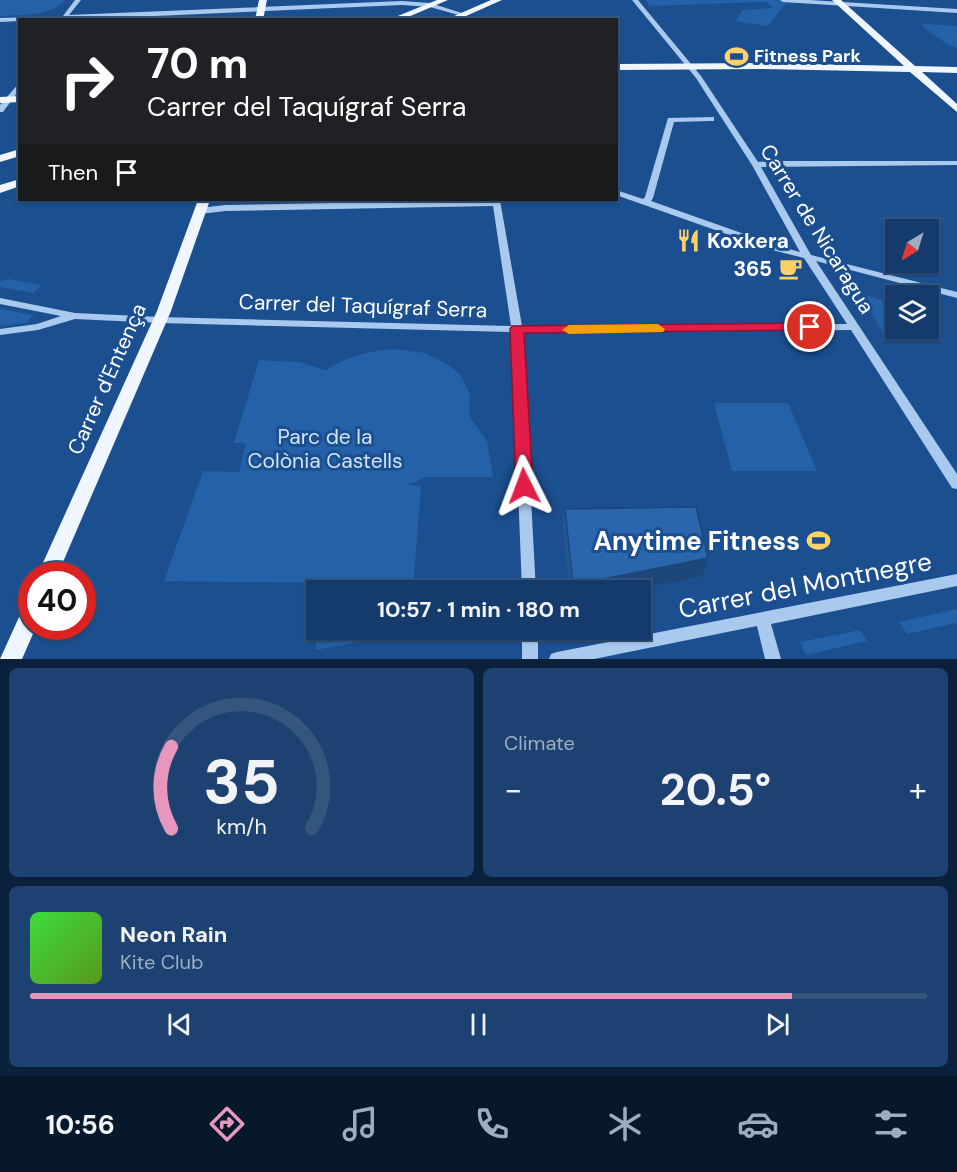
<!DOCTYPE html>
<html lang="en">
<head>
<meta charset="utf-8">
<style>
  body { margin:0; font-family:"DM Sans",sans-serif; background:#1d4271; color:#f1f3f6; height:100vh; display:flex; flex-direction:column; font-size:22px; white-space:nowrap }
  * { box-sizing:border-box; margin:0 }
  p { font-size:20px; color:#9dadc1 }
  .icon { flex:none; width:33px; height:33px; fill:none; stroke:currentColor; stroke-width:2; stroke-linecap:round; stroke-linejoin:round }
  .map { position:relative; height:659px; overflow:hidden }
  .drawer { display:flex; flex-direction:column; gap:9px; padding:9px; background:#0b203b; flex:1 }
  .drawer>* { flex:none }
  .hud { position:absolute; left:18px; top:18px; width:600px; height:183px; border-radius:0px; box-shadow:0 2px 4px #0004,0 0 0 2px #33557e; background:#202124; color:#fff; overflow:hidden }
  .needle { width:39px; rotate:218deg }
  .buttons { position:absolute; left:885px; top:219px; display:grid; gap:12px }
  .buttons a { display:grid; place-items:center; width:54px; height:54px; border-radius:0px; background:#143b6b; box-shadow:0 2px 4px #0004,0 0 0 2px #33557e; font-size:30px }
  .speed { position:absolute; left:18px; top:562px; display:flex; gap:12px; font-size:30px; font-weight:700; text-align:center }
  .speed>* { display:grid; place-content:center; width:78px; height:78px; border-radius:50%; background:#143b6b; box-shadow:0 2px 4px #0004,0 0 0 2px #33557e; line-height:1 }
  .speed .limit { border:9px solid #d22; background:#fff; color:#111 }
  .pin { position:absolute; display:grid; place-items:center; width:51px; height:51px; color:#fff; margin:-26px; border:3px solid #fff; border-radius:50%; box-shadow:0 2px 6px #0007 }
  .me { position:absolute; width:66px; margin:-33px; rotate:357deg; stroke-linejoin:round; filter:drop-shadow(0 0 4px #0008) }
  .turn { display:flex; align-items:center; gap:21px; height:126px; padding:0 30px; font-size:27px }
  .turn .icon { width:78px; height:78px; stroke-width:2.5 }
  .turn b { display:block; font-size:42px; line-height:51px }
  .then { display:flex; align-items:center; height:57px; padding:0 30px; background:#0003; gap:12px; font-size:22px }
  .big { font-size:45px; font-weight:700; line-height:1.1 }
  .drawer .card { flex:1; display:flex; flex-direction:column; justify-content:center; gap:9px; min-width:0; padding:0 21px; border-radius:9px; background:#1d4271 }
  .drawer .dial { align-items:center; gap:0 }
  .dial svg { height:156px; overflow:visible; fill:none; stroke:#33557e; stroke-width:7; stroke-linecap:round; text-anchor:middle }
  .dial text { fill:#f1f3f6; stroke:none }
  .song { display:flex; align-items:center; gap:18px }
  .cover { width:72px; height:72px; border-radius:9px; background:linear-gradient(135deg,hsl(120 70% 55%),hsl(90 70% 35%)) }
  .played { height:6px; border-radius:3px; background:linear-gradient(90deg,#e797bd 85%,#33557e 85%) }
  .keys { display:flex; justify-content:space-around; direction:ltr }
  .heat { display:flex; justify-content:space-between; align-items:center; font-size:33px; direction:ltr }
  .drawer .tiles { flex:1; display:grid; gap:9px; grid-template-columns:1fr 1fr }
  .card:last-child { grid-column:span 2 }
  .trip { position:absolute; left:306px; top:580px; width:345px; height:60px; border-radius:0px; background:#143b6b; box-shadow:0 2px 4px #0004,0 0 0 2px #33557e; font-weight:700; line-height:60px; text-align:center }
  .dock { display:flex; height:96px; justify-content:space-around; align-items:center; background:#08182b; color:#9dadc1 }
  .dock .icon { width:42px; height:42px }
  .dock .selected { color:#e797bd }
  .dock b { font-size:27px; color:#f1f3f6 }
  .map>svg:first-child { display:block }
  .green { fill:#2461a8 }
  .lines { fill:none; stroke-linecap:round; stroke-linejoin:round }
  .minor { fill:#a9c9ee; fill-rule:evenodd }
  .major { fill:#f0f6ff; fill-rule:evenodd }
  .wall { fill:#245895 }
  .shaded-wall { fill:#1d4779 }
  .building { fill:#2a66ad; stroke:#1d4779; stroke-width:1.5 }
  .route { fill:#e11d48; stroke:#92132f; stroke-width:1.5 }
  .slow { fill:#f59e0b }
  .labels { text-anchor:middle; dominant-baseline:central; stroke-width:6; stroke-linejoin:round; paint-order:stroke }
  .far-poi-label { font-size:18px; font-weight:bold; fill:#fff; stroke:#1b4f8f; text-anchor:start }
  .street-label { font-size:21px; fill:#fff; stroke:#1b4f8f }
  .poi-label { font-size:21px; font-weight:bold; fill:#fff; stroke:#1b4f8f; text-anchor:start }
  .park-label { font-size:21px; fill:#cfe3fa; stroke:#1b4f8f }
  .near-poi-label { font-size:26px; font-weight:bold; fill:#fff; stroke:#1b4f8f; text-anchor:end }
  .near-street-label { font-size:26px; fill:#fff; stroke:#1b4f8f }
</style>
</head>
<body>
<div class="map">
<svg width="957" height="659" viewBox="0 0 957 659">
  <rect width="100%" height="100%" fill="#1b4f8f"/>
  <g class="green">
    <path d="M0,0H65C51,17 20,15 0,16Z"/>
    <polygon points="645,0 785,0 796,1 795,4 786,3 768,26 735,21 743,10 773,8 766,2 650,6"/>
    <polygon points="926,24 957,26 957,48 948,45 921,25"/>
    <polygon points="9,279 42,285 33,293 0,287 0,281"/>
    <polygon points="862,294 895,304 896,328 906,329 907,336 884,336"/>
    <polygon points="0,309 34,315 26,323 0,326"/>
    <path d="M394,349L425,353L449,365L461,376L470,395L469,416L487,441L493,477H427L407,485L421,486L413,591H324L325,583L164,581L203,471L239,472L246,443H234L259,360L299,362L326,370C347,356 369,351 394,349Z"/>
    <polygon points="714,403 788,403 817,471 732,471"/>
    <polygon points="957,609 957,623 907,634 899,622"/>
    <polygon points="318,630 410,630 410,633 315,650"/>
    <polygon points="860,630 867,641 806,655 800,642"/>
  </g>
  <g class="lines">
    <g class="minor">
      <polygon points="75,0 81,0 69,15 402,1 430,3 465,14 462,16 430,7 402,5 66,20 20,20 20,21 0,22 0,18 63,16"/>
      <polygon points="632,0 638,0 701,76 758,162 770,161 957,161 957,165 761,167 811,255 957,292 957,298 816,261 957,474 957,489 952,488 851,330 522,333 536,591 522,591 512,332 160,323 75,319 38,330 0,335 0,329 37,324 61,316 0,304 0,298 75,313 160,317 511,326 493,206 225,211 200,214 196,211 200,208 225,205 492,200 500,200 522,326 847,324 804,258 772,250 616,195 616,190 643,199 645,197 668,118 714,117 714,121 711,121 674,122 653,198 651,201 778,246 800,252 752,165 696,78"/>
      <polygon points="780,0 809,0 957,9 957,13 783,2"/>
      <polygon points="20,82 20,89 3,112 0,112 0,105"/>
      <polygon points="957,574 957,586 771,624 781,659 765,659 757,626 594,659 549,659 551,654 557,652"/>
      <rect x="522" y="630" width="16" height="29"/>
    </g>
    <g class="major">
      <polygon points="259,0 267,0 263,20 255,20"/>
      <polygon points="437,0 448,0 401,20 388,20"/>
      <polygon points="491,0 502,0 457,20 445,20"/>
      <polygon points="832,0 841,0 915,66 957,67 957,73 922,72 957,104 957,112 910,72 762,69 616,70 616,64 762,63 904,66"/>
      <polygon points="20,96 20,102 0,103 0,97"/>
      <polygon points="20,149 20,156 0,162 0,155"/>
      <polygon points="20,179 20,186 0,193 0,185"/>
      <polygon points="198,200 210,200 171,311 57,576 37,576 157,311"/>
      <polygon points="32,602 32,627 36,627 22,659 0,659 25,604"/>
    </g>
  </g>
  <polygon class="wall" points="565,509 708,558 703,576 630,591 570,591 563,527"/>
  <polygon class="shaded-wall" points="708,558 703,576 630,591 573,591 573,585"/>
  <polygon class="building" points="696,507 708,558 573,585 565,509"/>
  <polygon class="route" points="810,323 816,327 814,330 524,333 533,486 530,490 524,492 518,490 516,486 510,329 512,326"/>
  <polygon class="slow" points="658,324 665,329 663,332 569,334 562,330 569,325"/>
  <defs>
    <symbol id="stadium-bare" viewBox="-9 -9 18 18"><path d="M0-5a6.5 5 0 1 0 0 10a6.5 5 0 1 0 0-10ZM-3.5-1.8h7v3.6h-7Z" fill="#ffd166" stroke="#1b4f8f" stroke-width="2.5" paint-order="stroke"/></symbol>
    <symbol id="restaurant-bare" viewBox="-9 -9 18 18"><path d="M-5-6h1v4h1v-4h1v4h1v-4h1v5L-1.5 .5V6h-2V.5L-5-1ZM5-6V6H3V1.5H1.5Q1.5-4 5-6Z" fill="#ffd166" stroke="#1b4f8f" stroke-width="2.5" paint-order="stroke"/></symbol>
    <symbol id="cafe-bare" viewBox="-9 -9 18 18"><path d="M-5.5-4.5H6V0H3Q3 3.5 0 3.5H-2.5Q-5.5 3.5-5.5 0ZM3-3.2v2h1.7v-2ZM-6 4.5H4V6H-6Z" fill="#ffd166" stroke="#1b4f8f" stroke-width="2.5" paint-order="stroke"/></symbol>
  </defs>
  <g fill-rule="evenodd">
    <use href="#stadium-bare" x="720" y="40" width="33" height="33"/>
    <use href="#restaurant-bare" x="672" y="224" width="33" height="33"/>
    <use href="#cafe-bare" x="774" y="252" width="33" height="33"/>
    <use href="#stadium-bare" x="802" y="524" width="33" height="33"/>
  </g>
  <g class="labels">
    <g class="far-poi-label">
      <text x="754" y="56">Fitness Park</text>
    </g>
    <g class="street-label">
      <text transform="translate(817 229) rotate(58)">Carrer de Nicaragua</text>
      <text transform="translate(363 306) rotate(2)">Carrer del Taquígraf Serra</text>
      <text transform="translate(107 379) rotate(-66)">Carrer d'Entença</text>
    </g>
    <g class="poi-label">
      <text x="707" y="241">Koxkera</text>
      <text x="772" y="269" text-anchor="end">365</text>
    </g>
    <g class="park-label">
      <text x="325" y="437">Parc de la<tspan x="325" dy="24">Colònia Castells</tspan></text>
    </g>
    <g class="near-poi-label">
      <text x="800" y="541">Anytime Fitness</text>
    </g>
    <g class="near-street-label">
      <text transform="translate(805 585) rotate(-11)">Carrer del Montnegre</text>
    </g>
  </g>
</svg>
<div class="buttons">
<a><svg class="needle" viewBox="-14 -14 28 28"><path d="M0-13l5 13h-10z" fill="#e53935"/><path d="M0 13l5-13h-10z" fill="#9dadc1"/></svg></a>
<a><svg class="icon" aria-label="layers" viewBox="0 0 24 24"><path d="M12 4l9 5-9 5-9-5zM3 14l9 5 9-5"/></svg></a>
</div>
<div class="speed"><div class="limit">40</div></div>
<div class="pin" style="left:810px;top:327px;background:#d93025"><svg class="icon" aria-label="arrive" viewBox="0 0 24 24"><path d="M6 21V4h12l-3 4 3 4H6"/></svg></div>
<svg class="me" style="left:524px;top:486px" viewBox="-20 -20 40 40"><path d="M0-17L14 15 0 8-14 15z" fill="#e11d48" stroke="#fff" stroke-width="4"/></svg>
<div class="trip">10:57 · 1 min · 180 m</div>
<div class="hud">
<div class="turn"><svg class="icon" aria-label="right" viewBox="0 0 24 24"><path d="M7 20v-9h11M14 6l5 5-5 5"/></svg><div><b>70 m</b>Carrer del Taquígraf Serra</div></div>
<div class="then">Then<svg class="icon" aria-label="arrive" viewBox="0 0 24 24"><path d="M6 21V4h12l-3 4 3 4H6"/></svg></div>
</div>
</div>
<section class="drawer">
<div class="tiles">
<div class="card dial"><svg viewBox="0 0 100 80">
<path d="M14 69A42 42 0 1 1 86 69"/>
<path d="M14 69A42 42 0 0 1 14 27" stroke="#e797bd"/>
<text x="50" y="56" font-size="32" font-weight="700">35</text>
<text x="50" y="72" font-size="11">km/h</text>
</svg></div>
<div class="card"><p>Climate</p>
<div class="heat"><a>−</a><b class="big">20.5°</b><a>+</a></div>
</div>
<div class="card">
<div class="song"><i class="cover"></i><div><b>Neon Rain</b><p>Kite Club</p></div></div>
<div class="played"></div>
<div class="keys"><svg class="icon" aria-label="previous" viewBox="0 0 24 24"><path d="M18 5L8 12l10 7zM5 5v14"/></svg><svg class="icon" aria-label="pause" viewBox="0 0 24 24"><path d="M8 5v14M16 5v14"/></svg><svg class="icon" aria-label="next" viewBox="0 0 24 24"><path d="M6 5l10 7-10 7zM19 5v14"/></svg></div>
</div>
</div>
</section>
<nav class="dock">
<b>10:56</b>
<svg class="icon selected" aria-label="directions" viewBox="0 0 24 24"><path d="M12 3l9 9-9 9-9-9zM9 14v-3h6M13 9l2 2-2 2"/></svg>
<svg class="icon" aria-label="music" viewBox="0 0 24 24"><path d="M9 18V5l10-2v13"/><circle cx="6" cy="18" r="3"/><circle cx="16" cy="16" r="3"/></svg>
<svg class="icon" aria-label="phone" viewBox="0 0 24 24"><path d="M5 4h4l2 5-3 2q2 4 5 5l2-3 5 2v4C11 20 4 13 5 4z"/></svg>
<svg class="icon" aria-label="climate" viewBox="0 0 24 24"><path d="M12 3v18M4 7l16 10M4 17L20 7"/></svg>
<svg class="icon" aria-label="car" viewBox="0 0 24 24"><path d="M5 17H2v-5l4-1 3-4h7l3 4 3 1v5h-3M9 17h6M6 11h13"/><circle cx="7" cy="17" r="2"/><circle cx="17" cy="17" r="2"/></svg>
<svg class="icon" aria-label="filters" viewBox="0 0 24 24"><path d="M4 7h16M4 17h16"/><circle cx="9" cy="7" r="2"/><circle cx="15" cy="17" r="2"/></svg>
</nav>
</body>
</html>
